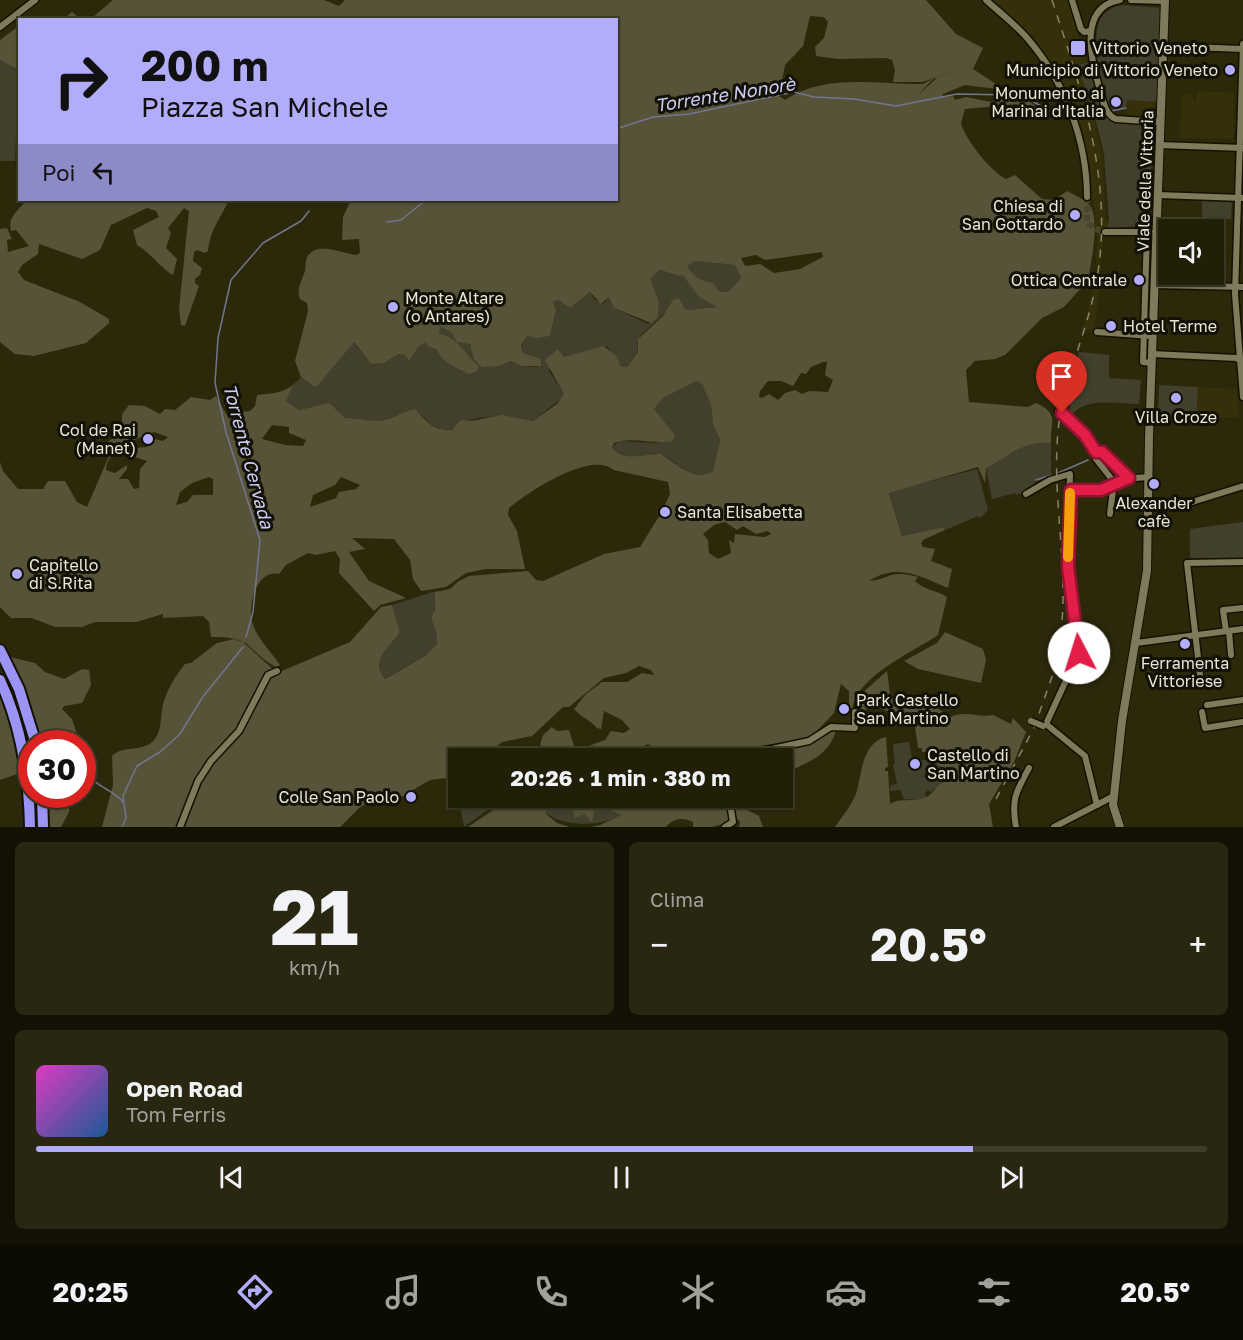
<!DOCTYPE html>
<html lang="it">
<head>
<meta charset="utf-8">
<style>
  body { margin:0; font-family:"Golos Text",sans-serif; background:#292712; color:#f1f3f6; height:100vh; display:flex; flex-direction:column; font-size:22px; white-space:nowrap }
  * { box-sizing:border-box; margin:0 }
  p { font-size:20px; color:#a2a29c }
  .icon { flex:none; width:33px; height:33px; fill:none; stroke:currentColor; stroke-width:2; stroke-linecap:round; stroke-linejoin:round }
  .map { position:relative; height:827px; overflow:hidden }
  .drawer { display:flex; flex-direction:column; gap:15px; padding:15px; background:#121104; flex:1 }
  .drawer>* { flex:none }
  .top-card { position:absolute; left:18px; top:18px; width:600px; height:183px; border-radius:0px; box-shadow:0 2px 4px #0004,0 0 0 2px #3e3d29; background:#b1adfa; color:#111; overflow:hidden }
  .controls { position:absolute; left:1158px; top:219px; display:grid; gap:12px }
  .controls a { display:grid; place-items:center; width:66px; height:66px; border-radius:0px; background:#211f08; box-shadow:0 2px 4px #0004,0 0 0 2px #3e3d29; font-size:30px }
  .speed { position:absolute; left:18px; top:730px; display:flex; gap:12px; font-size:30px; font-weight:700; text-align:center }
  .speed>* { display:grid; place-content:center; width:78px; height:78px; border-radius:50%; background:#211f08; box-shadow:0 2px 4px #0004,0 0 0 2px #3e3d29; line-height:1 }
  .speed .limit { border:9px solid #d22; background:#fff; color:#111 }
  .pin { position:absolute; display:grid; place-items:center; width:51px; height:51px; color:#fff; margin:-62px -26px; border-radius:50% 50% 50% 0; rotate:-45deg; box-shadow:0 0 6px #0007 }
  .pin .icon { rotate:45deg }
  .me { position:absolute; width:66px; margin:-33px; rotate:355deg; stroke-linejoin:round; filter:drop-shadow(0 0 4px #0008) }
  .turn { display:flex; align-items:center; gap:21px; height:126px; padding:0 24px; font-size:27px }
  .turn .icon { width:78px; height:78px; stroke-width:2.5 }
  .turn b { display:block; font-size:42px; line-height:51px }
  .then { display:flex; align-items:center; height:57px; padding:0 24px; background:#0003; gap:12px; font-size:22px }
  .big { font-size:45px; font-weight:700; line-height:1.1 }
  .drawer .card { flex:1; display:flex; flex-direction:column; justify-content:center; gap:9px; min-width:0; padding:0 21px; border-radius:9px; background:#292712 }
  .drawer .dial { align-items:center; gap:0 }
  .dial b { font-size:78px; line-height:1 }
  .song { display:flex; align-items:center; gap:18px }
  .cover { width:72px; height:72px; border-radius:9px; background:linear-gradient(135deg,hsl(310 70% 55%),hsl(210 70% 35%)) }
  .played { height:6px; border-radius:3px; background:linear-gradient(90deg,#b1adfa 80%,#3e3d29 80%) }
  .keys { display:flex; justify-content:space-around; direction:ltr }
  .heat { display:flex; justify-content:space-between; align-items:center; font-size:33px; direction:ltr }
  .drawer .tiles { flex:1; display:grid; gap:15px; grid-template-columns:1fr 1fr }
  .card:last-child { grid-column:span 2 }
  .trip { position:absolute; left:448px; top:748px; width:345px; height:60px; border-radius:0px; background:#211f08; box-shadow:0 2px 4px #0004,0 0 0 2px #3e3d29; font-weight:700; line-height:60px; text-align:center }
  .dock { display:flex; height:96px; justify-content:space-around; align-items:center; background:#0d0c03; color:#a2a29c }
  .dock .icon { width:42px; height:42px }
  .dock .selected { color:#b1adfa }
  .dock b { font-size:27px; color:#f1f3f6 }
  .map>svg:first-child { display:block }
  .built { fill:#353009 }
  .green { fill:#42402c }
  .forest { fill:#565338; fill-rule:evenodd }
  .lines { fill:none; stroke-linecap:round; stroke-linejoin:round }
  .stream { stroke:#75748f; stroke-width:1.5 }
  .minor-tunnel { stroke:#484529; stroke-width:6; stroke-dasharray:6 3; stroke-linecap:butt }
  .minor-casing { stroke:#151100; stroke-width:9 }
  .tertiary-casing { stroke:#151100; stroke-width:10 }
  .motorway-casing { stroke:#151100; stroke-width:14 }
  .minor { stroke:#7e7a5b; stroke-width:6 }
  .tertiary { stroke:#7e7a5b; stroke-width:8 }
  .motorway { stroke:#9b94f4; stroke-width:10 }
  .rail { stroke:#87856d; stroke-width:1.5; stroke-dasharray:8 8; stroke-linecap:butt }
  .minor-bridge-casing { stroke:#151100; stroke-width:9; stroke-linecap:butt }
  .minor-bridge { stroke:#7e7a5b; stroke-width:6 }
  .route-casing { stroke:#92132f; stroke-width:15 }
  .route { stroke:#e11d48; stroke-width:10 }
  .slow { stroke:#f59e0b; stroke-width:10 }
  .poi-dot { fill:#b1adfa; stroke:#131105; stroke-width:2 }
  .labels { text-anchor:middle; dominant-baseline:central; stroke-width:6; stroke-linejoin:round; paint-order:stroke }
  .poi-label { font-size:16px; fill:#e7e6d4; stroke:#131105; text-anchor:start }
  .street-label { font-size:16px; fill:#e7e6d4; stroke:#131105 }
  .water-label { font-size:18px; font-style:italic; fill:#cecdf7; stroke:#131105 }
</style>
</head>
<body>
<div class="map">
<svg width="1243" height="827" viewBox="0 0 1243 827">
  <rect width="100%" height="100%" fill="#2c290b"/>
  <g class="built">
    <polygon points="991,0 1068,0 1080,42 1085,41 1088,49 1083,51 1090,72 1089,97 1103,159 1105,219 1109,221 1103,238 1095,331 1083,329 1096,276 1097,238 1093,200 1089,199 1075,123 1032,34 1028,35"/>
    <polygon points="1197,91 1234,93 1233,139 1180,138 1181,97 1185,97 1185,94 1193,94 1193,100 1196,101"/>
    <polygon points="1127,100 1154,101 1153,118 1126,117"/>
    <polygon points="1198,387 1237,389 1239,417 1196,420"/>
  </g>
  <g class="green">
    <path d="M1121,5L1162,8L1159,102L1127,100L1126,107L1109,110L1095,66V59L1101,46H1097C1095,25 1099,11 1121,5Z"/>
    <polygon points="0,60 19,67 15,161 0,161"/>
    <polygon points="1087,62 1102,110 1092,110 1078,65"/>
    <polygon points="1094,113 1104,113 1115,122 1153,125 1150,204 1145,226 1107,228 1109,220 1104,154"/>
    <polygon points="1202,201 1232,202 1231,219 1202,220"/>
    <path d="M694,261L736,265L741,278L728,292H720L712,282C702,282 692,275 686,266Z"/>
    <path d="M660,270L677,275L682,273L695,292L717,307L688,310L684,308L665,313L640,336L637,343L638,352L627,367H621L607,346L564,357L558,349L549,371L564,394L562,398L533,421C502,416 478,411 451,430C429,431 428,415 412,410C398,414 384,422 369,421C360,421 355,417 345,418L326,404L299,410L285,401L292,387L301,377L314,386L319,384L353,342L371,364L384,363L399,354L405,355L410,360L419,346L426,342C429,345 435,348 437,351C453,371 453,368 479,366L459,346L439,334V325L452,333L460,343L468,342L474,351L473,355L499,366L511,361L521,366L538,367L535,357L523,353L522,341L528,335L550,336L556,309L553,302L558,300L570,308L590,292L594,299L603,304L609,297L614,308L648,324L658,317L659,302L649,278Z"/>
    <path d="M1079,352L1109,355V378L1141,380L1139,404C1116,404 1082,396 1070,418V385Z"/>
    <path d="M697,381L702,384L711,405L713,425L720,440L713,471C696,483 675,462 661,454C645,453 625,463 612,448L619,441L656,443L675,435L654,409L663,398Z"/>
    <polygon points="1159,385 1198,387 1196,419 1158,420"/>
    <path d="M1036,441L1051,443V477L1036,480L1031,490L1016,495L1015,493L992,499L986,468C1003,460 1016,447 1036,441Z"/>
    <polygon points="977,469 988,510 980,518 978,516 945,530 944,527 902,536 889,492"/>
    <polygon points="1243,522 1243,558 1190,558 1190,529"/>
    <path d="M436,591L434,614L431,618L437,635V644L425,656L384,679C369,660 391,646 400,632L392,605Z"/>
    <polygon points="909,742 912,759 935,761 942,768 943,782 931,792 928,790 925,794 926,797 918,800 904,799 900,790 889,791 891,785 897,784 893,764 895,764 893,744"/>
    <polygon points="456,785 459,786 459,798 504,798 464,827"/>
    <path d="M555,799L594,810L600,806L621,815C601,827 563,827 546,813L548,801Z"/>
  </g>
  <g class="forest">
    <path d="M113,0H324L339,6L345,0H926L956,34L983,48L973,69L1005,90L965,85L943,94L942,97L953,96L955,100L966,97L991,102L1012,97L1025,98L1048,116V120L1024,115L1017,104L965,109L961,123C965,139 991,172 1006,179L1015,175L1042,199L1054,200L1067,191C1074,195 1087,200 1091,207C1100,225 1090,269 1086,289L1081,288L1064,307L1042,318L1005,355L995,359L975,361L966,370L969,402L1028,407L1036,403C1060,414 1050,421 1051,443C1021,440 1010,457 986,468L985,483L978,467L889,493L902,536L944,527L945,530L923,540L921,544L923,547L935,549L931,561L952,569L948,588C921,577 898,562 869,581C891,579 889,569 918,577L915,581C925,591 937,590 947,597L938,635C912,653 857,675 852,710L849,705V691L841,684L834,713L813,735L804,739L753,747L731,759H672L648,744L644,746L647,759H562L540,745L543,735L552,727L557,731L569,730L574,746L581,752L586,747L605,740L611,731L624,733L630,729L622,720L604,711L601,729L597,728C590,720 581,717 574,709L586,694L602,682H627L642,673L654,675L651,670L639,666L626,673L604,678L569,707H563L532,736L502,742L483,759H459V774C449,779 441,778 431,780C424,782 401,799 389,803L377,797L359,808L340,827H102L113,785L112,756C123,745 141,752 152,742C164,731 159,715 164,701C168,688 176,675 185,664L191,663L217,643L234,639L243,642L277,673L350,642L381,607L392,605L400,632C392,645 368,661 385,679L425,656L437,644V635L431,618L435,609V592L450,589L459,581L469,576L528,571L536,580L543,581L604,554L640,547L658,518L667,512L664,507L670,494L668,482L614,470C591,450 528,492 509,508L508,515L517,531L525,569H486L466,573L446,587L421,591L413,579L410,560L394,539L352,538L365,549L349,552L369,581L406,598L380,605L374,611L339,573L340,559L335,551L316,555L308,553L286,565L279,574C255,569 247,609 253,625C258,639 272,653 280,665L276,667C243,649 257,637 211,637L209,622L203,616L163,618V614L136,622H95L82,627H55L32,618H11L0,607V462L3,471L18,489H43L48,481H65L77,502L87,507L109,456L108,442L122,429V414L129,405L145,406L160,414L165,409L175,410L191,397L210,400L216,396L229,419L240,412L250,411L255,406L257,395C277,393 287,393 301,377L295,361L308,311L307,303L300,299C296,288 302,281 305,271C306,267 305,261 307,257C317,240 343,254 357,255L360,253L359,239L342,240L343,217L351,200H616V20L63,19L72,12L81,19L92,18ZM810,16L824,17L828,22L824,38L815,47L816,56L838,59L886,58L892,60L895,70L893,82H922L969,68L938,77L917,96L934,78L923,84H912C868,83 823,75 785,100L779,96L785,65L803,46ZM822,252L823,257L800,269L774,273L760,264L745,266L741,258L756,255L765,260ZM694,261L735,265L741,278L728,292H720L712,282C702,282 692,275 687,266ZM660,270L680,276L682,274L698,296L717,307L688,310L684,308L679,298L673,300L663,316L638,339V352L627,367H621L616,356L604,346L564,357L558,349L545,360L564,394L557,404L533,421L502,415L471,421L461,420L452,430C434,431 426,421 415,409C404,411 394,418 383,420C369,423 358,417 345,418L329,403L299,410L286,401L292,387L301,377L315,387L319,384L354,342L371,364L384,363L399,354L405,355L409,361L419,346L426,342L429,347L436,349C445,365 452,365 469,374L477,371L479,366C466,355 456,336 439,334L440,326L452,333L457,342L470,344L474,359L482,367L499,366L511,361L521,366H541V359L523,353L521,344L528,335L535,338L550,336L556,309L553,302L558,300L570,308L590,292L601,304L609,297L614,308L651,323L658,317L659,302L650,278ZM823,362H827L825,375L833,380L828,392L809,391L802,394L795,390L785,393L778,400L769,394L762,398L759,397L760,391L768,381H781L793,386L801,373L806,374L811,367ZM697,381L702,384L711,405L713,425L720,440L713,471C696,483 675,463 661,454C645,453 625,463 612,448L614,443C632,436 654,445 673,441L675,435L654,409L663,398ZM272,425L289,427V433L306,440L303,446L285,445L262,439ZM154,432L168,437L163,441L155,439L147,447L134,448L131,452L132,456L147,461L140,469L139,488L134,489L128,479H119L127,469V465L115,473L106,470C105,452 137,438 154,432ZM209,477L213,479V495H193L187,502L176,505L180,492L192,483ZM341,477L360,485L356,489L339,492L336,498L310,507L313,495L335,485ZM725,522L737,530L743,526L756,534L768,531L771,534L765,537L735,534L734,543L729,540L731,553L718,559L709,553L708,540L703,534L714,525Z"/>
    <polygon points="19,26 19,67 16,68 0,60 0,40"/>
    <path d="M26,200H229C221,217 209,232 208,251L205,253L197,250L194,252L193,261L202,268L200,275L195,279V283L199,286L185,326L181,325L179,309L189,211L184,208L168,228L171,233L166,248L177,259L173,275C159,267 151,253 137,245L133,230L159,217L156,211L147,208L111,225L100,250L82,259L39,244L38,254L22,265L18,272L24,280L80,302L109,319V323L86,343L34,356L15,354L0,342V229L7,228L12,239L7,240L8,252L29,246L16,230L11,231C7,216 19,211 26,200Z"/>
    <polygon points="945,632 983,649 986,660 981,683 918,669 904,661 937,643"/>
    <polygon points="10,657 35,663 45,672 64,679 82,669 89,670 91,685 82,703 64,706 62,709 72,719 80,744 41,744 31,706"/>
    <path d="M887,671L890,694L927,702L951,717C963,710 979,718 993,715L1011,724L1013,718L1026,732L1014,762L989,804L993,827H835C842,817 851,806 856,794C862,775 861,743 886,737L888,767L885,768V771H888L890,804C900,797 914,803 926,797C932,795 936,786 943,782L942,768L935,762V753L922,752V748H918L915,727L909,717L874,707V703L868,699L865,718L855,712L860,695Z"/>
    <polygon points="0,688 23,772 0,780"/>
    <path d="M830,730L836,731C829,754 811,761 792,770L785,750L812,741Z"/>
    <polygon points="48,795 70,795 69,812 61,827 48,827"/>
    <path d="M511,798H726L730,822L712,827H693V822C682,817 674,818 666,827H590L600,825L621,815L600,806L594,810L592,822L584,814L575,818L572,807L555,799L548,801L546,814L557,823L570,827H468Z"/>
    <polygon points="731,798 744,798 747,810 759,816 763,827 739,827 740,822 734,815"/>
  </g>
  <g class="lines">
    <g class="stream">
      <polyline points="1111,111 1126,108"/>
      <polyline points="616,129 653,117 689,114 794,92 814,97 854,99 896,106 957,94 1012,95 1024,96 1049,111"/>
      <polyline points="387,222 401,220 426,200"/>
      <polyline points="1058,473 1088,460"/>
      <polyline points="1036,480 1052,475"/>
      <polyline points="246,637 253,612 260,540 226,432 215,383 218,338 231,280 263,243 301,221 309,211"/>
      <polyline points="769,759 780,751"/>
      <path d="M87,774C98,788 114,790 123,802"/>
      <polyline points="122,827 126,818 123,796 137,766 160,752 180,734 202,698 243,647"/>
    </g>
    <polyline class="minor-tunnel" points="1087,197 1087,222 1093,228 1105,232"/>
    <defs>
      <g id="minor">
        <path d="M986,0C999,12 1015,24 1027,38C1064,80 1087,140 1087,197"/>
        <polyline points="1072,0 1081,29 1084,32 1091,31"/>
        <path d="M1120,0C1078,7 1091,59 1099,87C1103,99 1104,114 1116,119L1160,122"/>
        <polyline points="1131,0 1165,1"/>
        <polyline points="0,27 35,0"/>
        <polyline points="1243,44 1235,294 1243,397"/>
        <polyline points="1163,46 1243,49"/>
        <polyline points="1159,145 1243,148"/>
        <polyline points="1158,195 1242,198"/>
        <polyline points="1105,232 1150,232"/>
        <polyline points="1147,232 1143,362 1151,363"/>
        <polyline points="1154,285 1243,287"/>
        <polyline points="1097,332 1152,336"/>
        <polyline points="1152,354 1236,358 1242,361"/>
        <polyline points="1058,411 1081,430 1097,452"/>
        <polyline points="1072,489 1101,490 1122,479 1148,477"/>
        <polyline points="1026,494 1050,480 1070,474 1068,567 1080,650 1046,724 1085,756 1097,805"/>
        <polyline points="1147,502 1189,503 1243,486"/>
        <polyline points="1110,514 1114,482 1096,459 1097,452 1102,452 1129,478"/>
        <polyline points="1226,631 1223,610 1243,608"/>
        <polyline points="1229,631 1231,655"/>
        <polyline points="1136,643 1243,629"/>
        <polyline points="1201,683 1187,563 1243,562"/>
        <polyline points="1207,705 1243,700"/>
        <polyline points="1202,712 1205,728 1243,722"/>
        <polyline points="739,759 748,754 809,741 831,727 855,728 855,712"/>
        <polyline points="180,827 198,781 211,761 239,731 268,675 277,671"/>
        <polyline points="725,827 733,822 729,798"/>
        <path d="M1016,827C1011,799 1016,792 1029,768"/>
        <polyline points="1054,827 1114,796"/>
      </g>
      <polyline id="tertiary" points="1120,827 1113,805 1122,721 1147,571 1149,437 1165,0"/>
      <g id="motorway">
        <polyline points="0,650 19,689 36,744"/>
        <path d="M0,680C22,727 29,776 30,827"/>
        <polyline points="42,795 43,827"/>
      </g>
    </defs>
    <use href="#minor" class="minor-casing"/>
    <use href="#tertiary" class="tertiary-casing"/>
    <use href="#motorway" class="motorway-casing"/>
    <use href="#minor" class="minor"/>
    <use href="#tertiary" class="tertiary"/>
    <use href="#motorway" class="motorway"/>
    <g class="rail">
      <path d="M1052,0C1083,95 1116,188 1095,289C1085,337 1063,383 1058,431C1052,495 1067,557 1062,622"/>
      <polyline points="996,799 1034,728 1055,668"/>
    </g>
    <defs>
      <polyline id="minor-bridge" points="1031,721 1043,726"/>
    </defs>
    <use href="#minor-bridge" class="minor-bridge-casing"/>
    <use href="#minor-bridge" class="minor-bridge"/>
  </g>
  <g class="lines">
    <defs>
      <polyline id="route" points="1062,413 1085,435 1096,452 1102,452 1129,478 1101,490 1071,490 1068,567 1079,653"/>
    </defs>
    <use href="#route" class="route-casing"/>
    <use href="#route" class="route"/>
    <polyline class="slow" points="1068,557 1070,493"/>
  </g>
  <g class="poi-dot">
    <rect x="1070" y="40" width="16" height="16" rx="3"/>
    <circle cx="1230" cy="70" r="6"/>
    <circle cx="1116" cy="102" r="6"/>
    <circle cx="1075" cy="215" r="6"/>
    <circle cx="1139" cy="280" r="6"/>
    <circle cx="393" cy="307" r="6"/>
    <circle cx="1111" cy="326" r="6"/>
    <circle cx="1176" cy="398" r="6"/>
    <circle cx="148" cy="439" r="6"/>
    <circle cx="1154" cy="484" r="6"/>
    <circle cx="665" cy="512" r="6"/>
    <circle cx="17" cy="574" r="6"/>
    <circle cx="1185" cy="644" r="6"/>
    <circle cx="844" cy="709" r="6"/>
    <circle cx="915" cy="764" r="6"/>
    <circle cx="411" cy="797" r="6"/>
  </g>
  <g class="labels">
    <g class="poi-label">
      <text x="1092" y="48">Vittorio Veneto</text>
      <text x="1218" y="70" text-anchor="end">Municipio di Vittorio Veneto</text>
      <text x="1104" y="93" text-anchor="end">Monumento ai<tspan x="1104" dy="18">Marinai d'Italia</tspan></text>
      <text x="1063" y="206" text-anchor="end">Chiesa di<tspan x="1063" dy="18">San Gottardo</tspan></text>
      <text x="1127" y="280" text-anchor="end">Ottica Centrale</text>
      <text x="405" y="298">Monte Altare<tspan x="405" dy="18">(o Antares)</tspan></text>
      <text x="1123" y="326">Hotel Terme</text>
      <text x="1176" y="417" text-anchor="middle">Villa Croze</text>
      <text x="136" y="430" text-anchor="end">Col de Rai<tspan x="136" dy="18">(Manet)</tspan></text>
      <text x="1154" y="503" text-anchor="middle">Alexander<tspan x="1154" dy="18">cafè</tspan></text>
      <text x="677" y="512">Santa Elisabetta</text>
      <text x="29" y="565">Capitello<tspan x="29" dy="18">di S.Rita</tspan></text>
      <text x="1185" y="663" text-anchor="middle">Ferramenta<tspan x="1185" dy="18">Vittoriese</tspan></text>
      <text x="856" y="700">Park Castello<tspan x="856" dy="18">San Martino</tspan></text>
      <text x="927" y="755">Castello di<tspan x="927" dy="18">San Martino</tspan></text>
      <text x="399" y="797" text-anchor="end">Colle San Paolo</text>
    </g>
    <g class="street-label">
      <text transform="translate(1145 181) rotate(-88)">Viale della Vittoria</text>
    </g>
    <g class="water-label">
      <text transform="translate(725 94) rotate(-9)">Torrente Nonorè</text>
      <text transform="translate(249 456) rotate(75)">Torrente Cervada</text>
    </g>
  </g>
</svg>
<div class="controls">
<a><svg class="icon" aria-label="sound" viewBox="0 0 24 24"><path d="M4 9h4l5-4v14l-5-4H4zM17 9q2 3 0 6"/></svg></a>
</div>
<div class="speed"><div class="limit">30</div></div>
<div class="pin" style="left:1062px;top:413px;background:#d93025"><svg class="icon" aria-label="arrive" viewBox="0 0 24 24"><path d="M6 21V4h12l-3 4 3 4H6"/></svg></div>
<svg class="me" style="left:1079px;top:653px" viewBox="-20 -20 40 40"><circle r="19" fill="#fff"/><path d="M0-13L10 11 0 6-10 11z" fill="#e11d48"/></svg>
<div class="trip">20:26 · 1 min · 380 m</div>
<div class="top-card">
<div class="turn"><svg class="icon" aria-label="right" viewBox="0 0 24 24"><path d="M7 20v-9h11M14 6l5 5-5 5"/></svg><div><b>200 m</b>Piazza San Michele</div></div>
<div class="then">Poi<svg class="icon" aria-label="left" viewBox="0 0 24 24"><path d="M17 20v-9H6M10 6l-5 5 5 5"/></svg></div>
</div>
</div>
<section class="drawer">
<div class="tiles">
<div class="card dial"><b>21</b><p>km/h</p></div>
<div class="card"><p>Clima</p>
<div class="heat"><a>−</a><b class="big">20.5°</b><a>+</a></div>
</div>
<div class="card">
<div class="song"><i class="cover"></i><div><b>Open Road</b><p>Tom Ferris</p></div></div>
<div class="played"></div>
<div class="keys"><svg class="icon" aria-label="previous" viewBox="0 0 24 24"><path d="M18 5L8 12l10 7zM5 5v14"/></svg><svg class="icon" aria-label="pause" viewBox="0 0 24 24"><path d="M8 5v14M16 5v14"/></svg><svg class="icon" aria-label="next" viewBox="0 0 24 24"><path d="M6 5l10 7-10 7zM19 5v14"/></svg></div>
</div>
</div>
</section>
<nav class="dock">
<b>20:25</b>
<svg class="icon selected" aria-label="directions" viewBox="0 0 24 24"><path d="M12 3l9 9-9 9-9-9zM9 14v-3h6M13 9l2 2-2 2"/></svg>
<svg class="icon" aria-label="music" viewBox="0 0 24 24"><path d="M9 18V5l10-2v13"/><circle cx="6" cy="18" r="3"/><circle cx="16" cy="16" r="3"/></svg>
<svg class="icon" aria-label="phone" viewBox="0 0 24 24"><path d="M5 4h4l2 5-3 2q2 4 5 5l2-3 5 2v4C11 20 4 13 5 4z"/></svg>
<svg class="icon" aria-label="climate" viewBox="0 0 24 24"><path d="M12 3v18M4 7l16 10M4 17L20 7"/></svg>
<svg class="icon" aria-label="car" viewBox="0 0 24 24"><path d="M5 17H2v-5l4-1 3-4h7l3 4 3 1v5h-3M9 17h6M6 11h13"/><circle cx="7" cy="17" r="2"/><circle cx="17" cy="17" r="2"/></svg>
<svg class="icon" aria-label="filters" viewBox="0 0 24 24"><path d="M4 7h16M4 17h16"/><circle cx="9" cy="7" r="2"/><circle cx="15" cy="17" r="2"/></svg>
<b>20.5°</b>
</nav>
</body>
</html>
